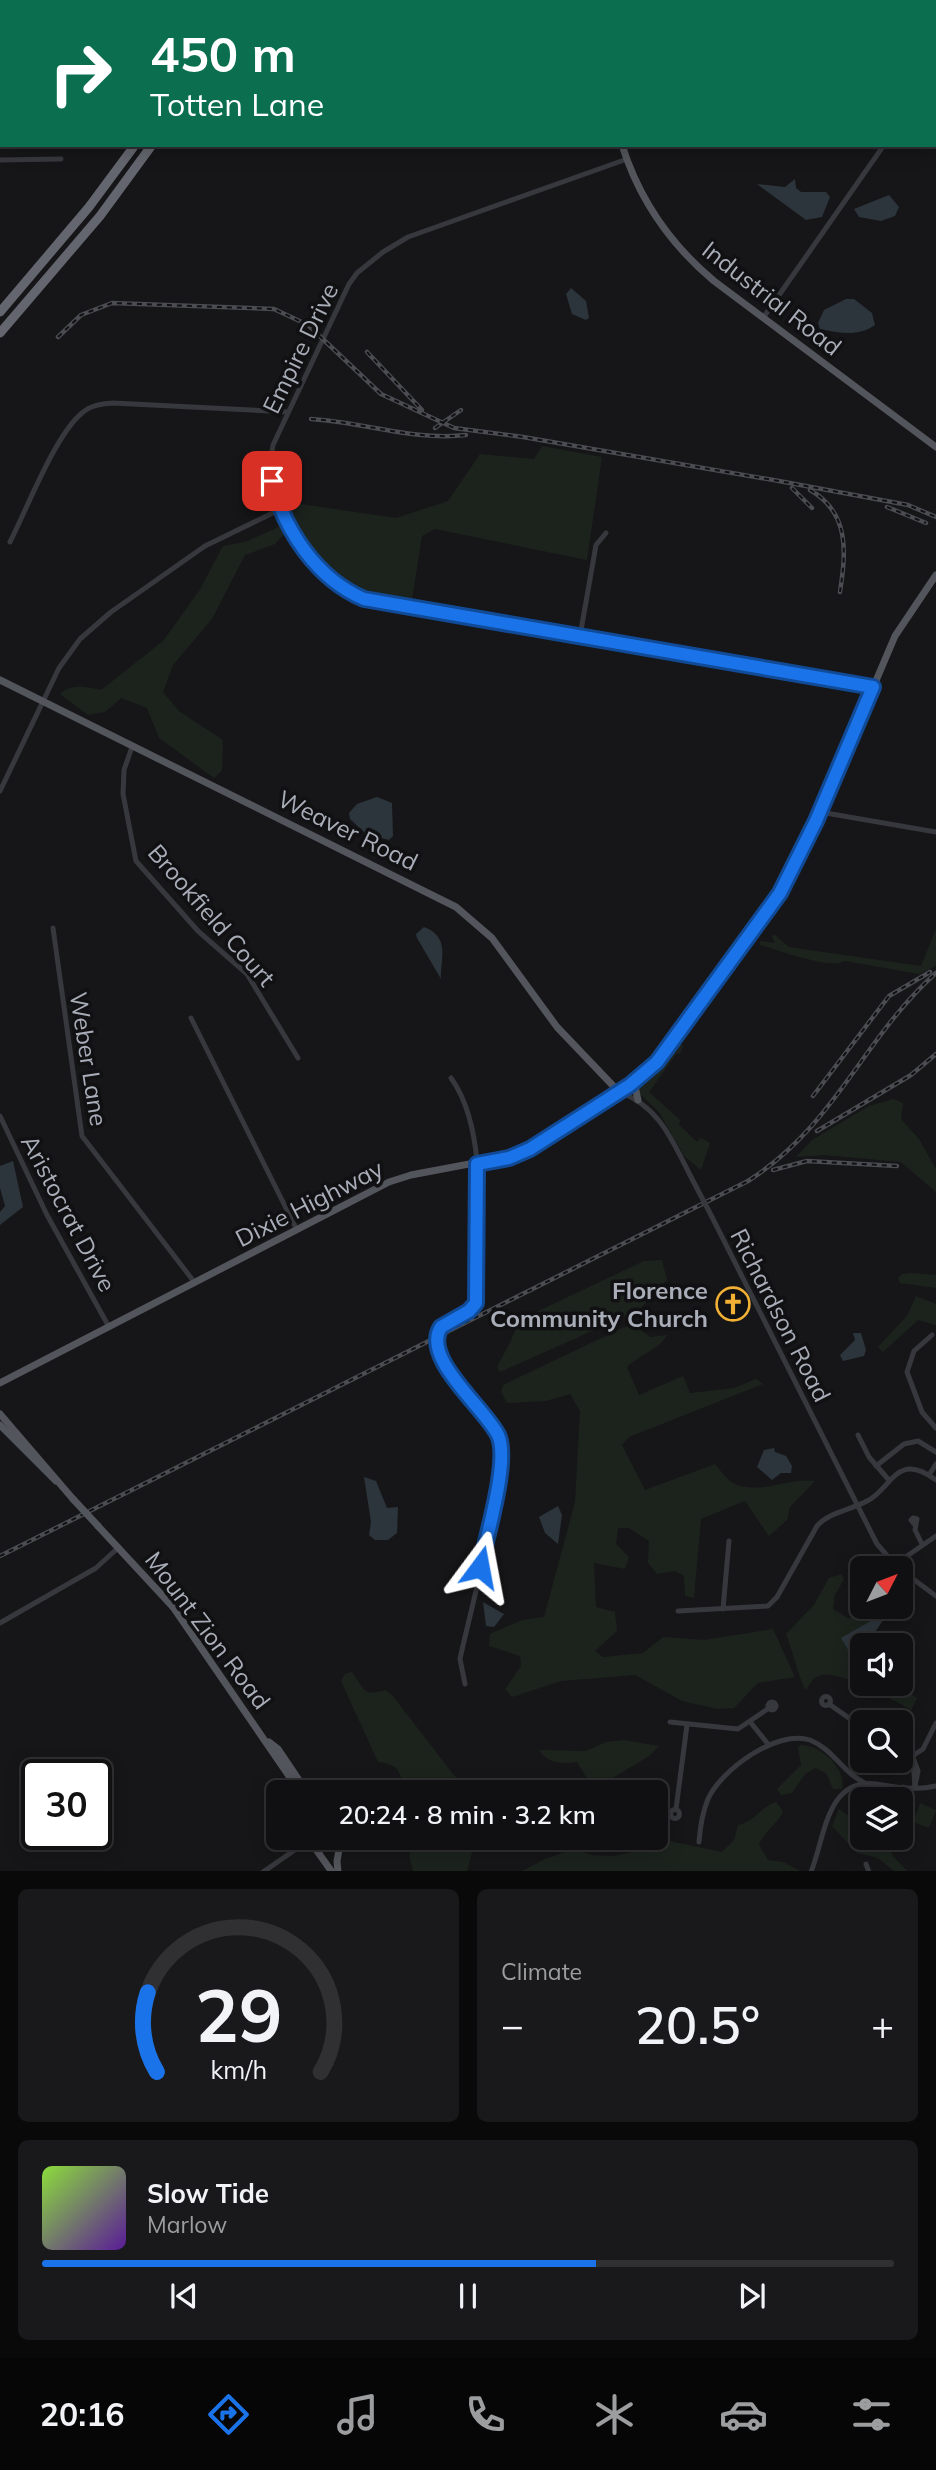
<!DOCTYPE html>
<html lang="en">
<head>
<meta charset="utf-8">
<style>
  body { margin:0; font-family:Mulish,sans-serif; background:#19191b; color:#f1f3f6; height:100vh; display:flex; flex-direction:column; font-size:26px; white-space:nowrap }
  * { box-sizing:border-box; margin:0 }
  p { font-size:23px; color:#9c9d9f }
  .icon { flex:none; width:38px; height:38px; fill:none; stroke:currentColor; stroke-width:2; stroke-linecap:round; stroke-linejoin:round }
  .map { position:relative; height:1871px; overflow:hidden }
  .details { display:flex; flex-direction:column; gap:18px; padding:18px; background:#09090a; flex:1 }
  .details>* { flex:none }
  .banner { position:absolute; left:0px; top:0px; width:936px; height:147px; box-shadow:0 4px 18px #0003,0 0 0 2px #303032; background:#0b6e4f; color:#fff; overflow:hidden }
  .needle { width:46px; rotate:48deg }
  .controls { position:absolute; left:850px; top:1556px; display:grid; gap:14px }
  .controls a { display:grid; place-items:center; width:63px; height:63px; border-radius:10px; background:#101012; box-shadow:0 4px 18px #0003,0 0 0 2px #303032; font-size:35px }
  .speed { position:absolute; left:21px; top:1759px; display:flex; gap:14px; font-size:35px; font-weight:700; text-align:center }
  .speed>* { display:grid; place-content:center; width:91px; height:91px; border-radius:50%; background:#101012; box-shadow:0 4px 18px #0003,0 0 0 2px #303032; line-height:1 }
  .speed .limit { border:4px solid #111; border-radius:10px; background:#fff; color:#111 }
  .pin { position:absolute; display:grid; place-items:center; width:60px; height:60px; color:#fff; margin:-30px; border-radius:14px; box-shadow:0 4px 10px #0006 }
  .me { position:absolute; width:77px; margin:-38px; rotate:13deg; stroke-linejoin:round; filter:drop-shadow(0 0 5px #0008) }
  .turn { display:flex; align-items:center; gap:24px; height:147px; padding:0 35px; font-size:32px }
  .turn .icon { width:91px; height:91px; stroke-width:2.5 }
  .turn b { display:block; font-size:49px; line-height:60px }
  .big { font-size:52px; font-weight:600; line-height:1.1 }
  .details .tile { flex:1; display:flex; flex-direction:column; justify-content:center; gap:10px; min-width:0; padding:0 24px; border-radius:10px; background:#19191b }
  .details .dial { align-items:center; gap:0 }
  .dial svg { height:182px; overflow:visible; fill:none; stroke:#303032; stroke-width:7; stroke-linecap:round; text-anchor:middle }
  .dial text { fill:#f1f3f6; stroke:none }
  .song { display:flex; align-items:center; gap:21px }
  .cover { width:84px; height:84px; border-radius:10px; background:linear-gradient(135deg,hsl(90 70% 55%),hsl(270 70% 35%)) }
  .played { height:7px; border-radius:4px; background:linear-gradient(90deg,#1a73e8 65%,#303032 65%) }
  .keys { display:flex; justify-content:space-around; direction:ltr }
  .heat { display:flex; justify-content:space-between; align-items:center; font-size:38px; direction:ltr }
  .details .tiles { flex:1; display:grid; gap:18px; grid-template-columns:1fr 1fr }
  .tile:last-child { grid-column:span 2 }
  .trip { position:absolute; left:266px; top:1780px; width:402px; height:70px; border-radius:10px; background:#101012; box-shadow:0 4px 18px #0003,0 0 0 2px #303032; font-weight:600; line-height:70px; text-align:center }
  .dock { display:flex; height:112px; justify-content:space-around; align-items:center; background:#060607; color:#9c9d9f }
  .dock .icon { width:49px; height:49px }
  .dock .active { color:#1a73e8 }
  .dock b { font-size:32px; color:#f1f3f6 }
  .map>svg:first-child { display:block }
  .green { fill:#1c231d }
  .water { fill:#2c353c }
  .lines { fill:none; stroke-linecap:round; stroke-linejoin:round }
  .minor { stroke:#37383d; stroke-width:5 }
  .major { stroke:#53555c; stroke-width:7 }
  .highway { stroke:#63666e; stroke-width:9 }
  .rail-casing { stroke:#4a4c52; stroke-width:4.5 }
  .rail { stroke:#111113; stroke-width:2; stroke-dasharray:5; stroke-linecap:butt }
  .minor-bridge { stroke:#37383d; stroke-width:5 }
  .major-bridge { stroke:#53555c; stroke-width:7 }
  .route-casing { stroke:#114b97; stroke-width:18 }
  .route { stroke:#1a73e8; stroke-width:12 }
  .labels { text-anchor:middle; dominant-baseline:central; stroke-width:7; stroke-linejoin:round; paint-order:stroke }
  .street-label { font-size:24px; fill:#a8adb8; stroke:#111113 }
  .poi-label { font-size:24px; font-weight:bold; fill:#a8adb8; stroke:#111113; text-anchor:end }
</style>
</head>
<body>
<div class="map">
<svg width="936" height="1872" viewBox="0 0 936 1872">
  <rect width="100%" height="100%" fill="#161618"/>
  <g class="green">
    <path d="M542,446L602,457L587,560L435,529L422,536L412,600C399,599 386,600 373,598C328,590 307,544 288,508L294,503L396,518L448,501L480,454L534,459Z"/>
    <path d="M283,525L287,531L275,544L245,555L212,619L173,665L163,692L179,711L223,740L222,770L214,778L159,738L147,708L121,698L105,712L88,715L60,694C71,683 88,687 101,690L163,641L199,591L223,546L245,542Z"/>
    <path d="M936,929V966L919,974L845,961C829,970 779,950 760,945V941L775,943L772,937L774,934L789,947L921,966Z"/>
    <polygon points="680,1043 683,1046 680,1054 677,1053 649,1092 680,1120 679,1125 697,1142 701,1138 710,1143 701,1170 684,1156 659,1112 637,1091 638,1086"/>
    <polygon points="893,1099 903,1103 901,1119 919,1139 936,1169 936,1192 901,1162 824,1155 796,1157 812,1140 869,1106"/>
    <path d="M662,1260L667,1280L639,1310L500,1372L497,1367C505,1351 514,1339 517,1321L644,1261Z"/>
    <polygon points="911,1273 936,1275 936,1288 900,1283 898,1278 902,1274"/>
    <polygon points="916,1296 936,1304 936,1325 918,1320 883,1352 878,1347 907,1316"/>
    <path d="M631,1324L651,1337L667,1335C659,1350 639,1355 627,1367L639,1395L683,1376L690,1393L734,1388L756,1379L763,1384L629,1437L622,1445L645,1490L715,1464C720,1470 728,1481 735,1484C761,1495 789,1477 815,1481L790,1507L787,1520L769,1536L745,1501L701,1519L694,1598L685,1596L684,1576L675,1571L657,1574L648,1563L649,1541L629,1528H618L616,1544L629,1557L625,1569L594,1563L596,1607L615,1612L617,1631L595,1651L603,1657L643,1653L663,1637L704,1640L773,1629L795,1677L758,1683L734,1708L717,1709L682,1701L635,1675L561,1681L512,1697L505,1689L521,1666L520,1656L489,1646L490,1634L522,1620L544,1617L575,1502L580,1411L570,1394L546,1401L507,1403L501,1392L503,1385Z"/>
    <path d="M841,1574L844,1579L835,1595L833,1609L848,1618L875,1619L841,1639L861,1650L863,1645V1684C886,1684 898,1686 917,1698L911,1710C894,1700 840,1671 822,1675C814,1676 810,1683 806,1690C799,1680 792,1648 786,1634L814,1605L829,1578Z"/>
    <path d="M352,1672C365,1690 363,1697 385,1690L392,1695L453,1774L471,1792H406C398,1773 402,1764 378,1762L341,1681L345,1674Z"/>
    <path d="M624,1740L659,1746L649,1756L598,1787L591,1785L577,1762C562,1764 548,1764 539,1750L586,1751L606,1742Z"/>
    <path d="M801,1745C820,1745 847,1768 842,1789H833L826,1773L815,1768L805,1774L792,1793L781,1795L777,1789L801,1765L798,1747Z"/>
    <path d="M776,1802L783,1811C778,1824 764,1831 759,1845L768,1860L783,1862L800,1871H522L545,1859L574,1849L592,1855L612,1856L650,1849L655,1838L722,1852L734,1840L738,1825C755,1822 760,1807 776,1802Z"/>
    <polygon points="920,1803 936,1810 929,1828 913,1822"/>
    <polygon points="839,1809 863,1827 863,1838 883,1838 894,1857 907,1871 894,1871 878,1858 857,1853 832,1826"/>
    <polygon points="432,1838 476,1838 467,1871 413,1871 409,1855 416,1842"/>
  </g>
  <g class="water">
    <polygon points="795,179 796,188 801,192 826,192 830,197 822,217 806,220 757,184 785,187"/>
    <polygon points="889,195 899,207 895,216 881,221 859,217 854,209"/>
    <polygon points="571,288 586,301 589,318 586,320 572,314 566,294"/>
    <path d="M846,299H854L872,313L875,325C858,337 840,333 820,329L818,323L824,310Z"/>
    <polygon points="377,797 392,803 393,836 389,840 366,834 350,819 349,813 357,804"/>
    <path d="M424,927C451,937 440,960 441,979L417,938L416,934Z"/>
    <polygon points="13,1161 23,1207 0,1225 0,1212 5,1206 0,1188 0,1166"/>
    <polygon points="853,1333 861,1333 866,1350 864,1356 843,1361 840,1355 855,1340"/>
    <polygon points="774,1448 775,1452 786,1456 792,1466 791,1473 781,1473 772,1480 757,1467 764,1450"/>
    <polygon points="364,1477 376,1481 387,1508 398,1507 397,1533 388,1540 375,1540 369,1535 371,1522"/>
    <polygon points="558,1506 562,1515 558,1544 545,1533 539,1517"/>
    <polygon points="483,1602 504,1614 494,1627 486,1626"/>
    <path d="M883,1614L885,1618C875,1630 866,1651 850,1653L841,1638Z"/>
  </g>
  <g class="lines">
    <g class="minor">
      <polyline points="143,0 144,2"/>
      <polyline points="174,0 175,2"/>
      <polyline points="25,2 25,0"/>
      <polyline points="76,2 76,0"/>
      <polyline points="0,41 2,43"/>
      <polyline points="0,116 2,116"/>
      <path d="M627,159L408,237L383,252L357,273L349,284L273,445C260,503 316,583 371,601L873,687"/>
      <polyline points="0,160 61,159"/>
      <polyline points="763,318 884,145"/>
      <path d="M10,542C27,509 55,435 82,413C91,405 101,404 113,403L288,412"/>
      <polyline points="580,636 596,545 606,533"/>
      <polyline points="132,747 124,770 123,794 136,861 198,931 247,974 298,1058"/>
      <polyline points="0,791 59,668 80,639 111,612 205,546 283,508"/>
      <polyline points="820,812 936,832"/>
      <polyline points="53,928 82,1136 195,1283"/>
      <polyline points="191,1018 297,1230"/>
      <path d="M451,1078C490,1132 477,1234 476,1299C471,1325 433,1312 436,1349C449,1383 485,1404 499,1437C510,1466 468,1620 460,1659L465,1684"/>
      <path d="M619,1092C659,1106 672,1140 690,1175"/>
      <polyline points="0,1116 47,1215 109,1327"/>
      <polyline points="712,1217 877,1544 898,1568"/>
      <polyline points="932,1335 914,1351 907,1372 922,1412 936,1428"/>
      <polyline points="858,1435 869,1457 888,1479"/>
      <polyline points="876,1466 904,1444 918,1441 936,1452"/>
      <polyline points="929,1475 936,1464"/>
      <polyline points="914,1524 911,1520 913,1518 917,1519 915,1530 922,1544"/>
      <polyline points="894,1565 936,1536"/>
      <polyline points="901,1570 936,1596"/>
      <polyline points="723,1609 729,1541"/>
      <path d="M678,1611L768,1606L777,1597L817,1526C829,1512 851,1510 867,1501C892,1489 896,1450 936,1480"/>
      <polyline points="0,1623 96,1568 119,1547"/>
      <circle cx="826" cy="1701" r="4.5"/>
      <circle cx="772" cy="1706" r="4"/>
      <polyline points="829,1704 863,1728"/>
      <polyline points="670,1722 738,1729 772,1706"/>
      <polyline points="751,1723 768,1744"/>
      <polyline points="901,1755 911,1757 923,1749 936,1723"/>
      <polyline points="913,1757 915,1788"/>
      <polyline points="914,1760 918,1771 915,1786"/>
      <polyline points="901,1801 903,1787"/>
      <polyline points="676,1809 687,1725"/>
      <circle cx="675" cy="1814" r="4.5"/>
      <path d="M699,1842C700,1829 703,1811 708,1799C721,1770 777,1729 810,1740C833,1749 843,1773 865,1783"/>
      <polyline points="297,1848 316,1849"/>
      <polyline points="866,1864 869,1872"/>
      <polyline points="263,1872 312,1838"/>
      <path d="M811,1872C825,1838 826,1778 876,1784C896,1787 916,1791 936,1786"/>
    </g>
    <g class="major">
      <polyline points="619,2 619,0"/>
      <path d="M622,145C639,199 671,245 714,281L936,447"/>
      <polyline points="0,680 456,907 492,938 557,1027 619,1092"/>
      <polyline points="634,1082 638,1100"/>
      <polyline points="0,1383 389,1182 411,1175 522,1154 641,1077 657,1062 780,893 816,822 895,636 936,575"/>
      <polyline points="0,1414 73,1499"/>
      <polyline points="0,1425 56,1481"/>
      <polyline points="98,1526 173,1607 300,1792"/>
      <polyline points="269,1742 278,1749 307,1792"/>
      <polyline points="313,1838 315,1848 332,1872"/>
      <polyline points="338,1872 337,1861 341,1838"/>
    </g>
    <g class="highway">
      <polyline points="228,2 229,0"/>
      <polyline points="245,2 246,0"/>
      <polyline points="0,312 89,207 135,145"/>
      <polyline points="0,333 100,216 152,145"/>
    </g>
    <defs>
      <g id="rail">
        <polyline points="58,337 81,315 112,303 274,309 308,325 381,394 454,428 523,437 779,481 908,505 936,517"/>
        <polyline points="367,352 422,410"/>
        <path d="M311,419C363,422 414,441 466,435"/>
        <polyline points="435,428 461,410"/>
        <polyline points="792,488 812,508"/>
        <path d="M810,490C850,513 846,552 840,592"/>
        <polyline points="887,507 926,523"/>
        <polyline points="813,1096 889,996 930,972"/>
        <polyline points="817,1131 911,1075 936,1054"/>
        <polyline points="773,1170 807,1161 897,1166"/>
        <path d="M0,1556L748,1181C837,1124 862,1039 936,973"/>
      </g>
    </defs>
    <use href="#rail" class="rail-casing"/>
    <use href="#rail" class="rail"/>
    <polyline class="minor-bridge" points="690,1175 712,1217"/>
    <polyline class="major-bridge" points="73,1499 98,1526"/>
  </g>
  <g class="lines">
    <defs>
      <path id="route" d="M272,481C284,530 317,579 364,599L873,687L816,821L780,893L657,1062L630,1085L530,1149L509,1158L477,1164L476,1303L469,1311L441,1327C421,1358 484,1407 498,1435C510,1460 486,1538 480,1567"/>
    </defs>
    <use href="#route" class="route-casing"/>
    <use href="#route" class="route"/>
  </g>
  <defs>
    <symbol id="church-ring" viewBox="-11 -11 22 22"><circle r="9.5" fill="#111113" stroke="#f2b134" stroke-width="1.5"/><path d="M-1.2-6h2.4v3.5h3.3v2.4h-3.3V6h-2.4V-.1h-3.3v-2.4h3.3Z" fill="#f2b134"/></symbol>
  </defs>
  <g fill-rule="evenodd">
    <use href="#church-ring" x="714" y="1285" width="38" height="38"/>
  </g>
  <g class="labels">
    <g class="street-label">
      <text transform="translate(772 298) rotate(38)">Industrial Road</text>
      <text transform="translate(300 348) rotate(-64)">Empire Drive</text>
      <text transform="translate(348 830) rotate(26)">Weaver Road</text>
      <text transform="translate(212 915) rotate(49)">Brookfield Court</text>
      <text transform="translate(89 1059) rotate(81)">Weber Lane</text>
      <text transform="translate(309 1203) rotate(-27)">Dixie Highway</text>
      <text transform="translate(69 1213) rotate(62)">Aristocrat Drive</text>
      <text transform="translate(781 1315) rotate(63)">Richardson Road</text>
      <text transform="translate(208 1630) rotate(53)">Mount Zion Road</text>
    </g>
    <g class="poi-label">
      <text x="708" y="1290">Florence<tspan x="708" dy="28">Community Church</tspan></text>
    </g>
  </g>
</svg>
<div class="controls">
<a><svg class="needle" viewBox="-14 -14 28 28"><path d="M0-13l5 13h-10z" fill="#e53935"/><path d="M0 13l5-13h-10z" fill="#9c9d9f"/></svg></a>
<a><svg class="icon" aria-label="sound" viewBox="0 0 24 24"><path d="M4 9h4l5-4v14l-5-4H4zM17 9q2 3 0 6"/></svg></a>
<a><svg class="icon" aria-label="search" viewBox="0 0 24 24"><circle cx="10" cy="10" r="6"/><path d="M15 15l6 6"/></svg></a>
<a><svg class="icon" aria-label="layers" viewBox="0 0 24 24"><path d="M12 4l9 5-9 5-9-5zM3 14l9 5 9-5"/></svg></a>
</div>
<div class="speed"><div class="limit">30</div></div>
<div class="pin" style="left:272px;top:481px;background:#d93025"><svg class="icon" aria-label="arrive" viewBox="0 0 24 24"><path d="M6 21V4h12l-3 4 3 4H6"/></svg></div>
<svg class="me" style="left:480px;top:1567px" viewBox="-20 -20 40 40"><path d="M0-17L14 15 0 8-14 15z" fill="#1a73e8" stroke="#fff" stroke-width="4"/></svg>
<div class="trip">20:24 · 8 min · 3.2 km</div>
<div class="banner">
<div class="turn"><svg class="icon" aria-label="right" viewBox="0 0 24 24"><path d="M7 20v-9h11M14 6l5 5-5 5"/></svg><div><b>450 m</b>Totten Lane</div></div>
</div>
</div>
<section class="details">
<div class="tiles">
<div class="tile dial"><svg viewBox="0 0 100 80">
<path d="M14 69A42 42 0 1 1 86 69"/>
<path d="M14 69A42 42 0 0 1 10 34" stroke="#1a73e8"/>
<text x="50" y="56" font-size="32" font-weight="700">29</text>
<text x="50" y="72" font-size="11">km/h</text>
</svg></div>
<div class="tile"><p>Climate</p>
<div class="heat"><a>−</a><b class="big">20.5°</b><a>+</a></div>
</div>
<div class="tile">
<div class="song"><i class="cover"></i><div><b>Slow Tide</b><p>Marlow</p></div></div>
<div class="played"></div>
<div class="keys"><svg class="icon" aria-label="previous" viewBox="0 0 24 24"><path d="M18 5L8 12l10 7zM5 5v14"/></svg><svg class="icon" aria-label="pause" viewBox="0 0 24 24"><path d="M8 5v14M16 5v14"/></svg><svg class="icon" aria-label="next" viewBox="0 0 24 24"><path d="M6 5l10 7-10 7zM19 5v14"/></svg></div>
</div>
</div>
</section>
<nav class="dock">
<b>20:16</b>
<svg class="icon active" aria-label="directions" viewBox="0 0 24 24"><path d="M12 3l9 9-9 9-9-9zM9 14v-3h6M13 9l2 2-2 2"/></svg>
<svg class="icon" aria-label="music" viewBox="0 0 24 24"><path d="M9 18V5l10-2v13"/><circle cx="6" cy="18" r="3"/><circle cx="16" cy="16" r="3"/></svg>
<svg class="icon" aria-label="phone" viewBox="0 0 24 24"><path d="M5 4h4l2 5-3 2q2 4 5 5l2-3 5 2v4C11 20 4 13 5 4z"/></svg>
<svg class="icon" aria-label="climate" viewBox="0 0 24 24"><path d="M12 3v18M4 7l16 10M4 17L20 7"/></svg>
<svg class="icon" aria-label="car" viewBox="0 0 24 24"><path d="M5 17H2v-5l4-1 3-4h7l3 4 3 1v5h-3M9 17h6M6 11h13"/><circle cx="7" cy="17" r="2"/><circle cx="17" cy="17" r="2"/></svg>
<svg class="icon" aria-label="filters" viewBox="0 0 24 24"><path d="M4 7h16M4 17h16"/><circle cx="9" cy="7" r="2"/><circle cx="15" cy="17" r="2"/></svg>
</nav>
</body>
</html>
